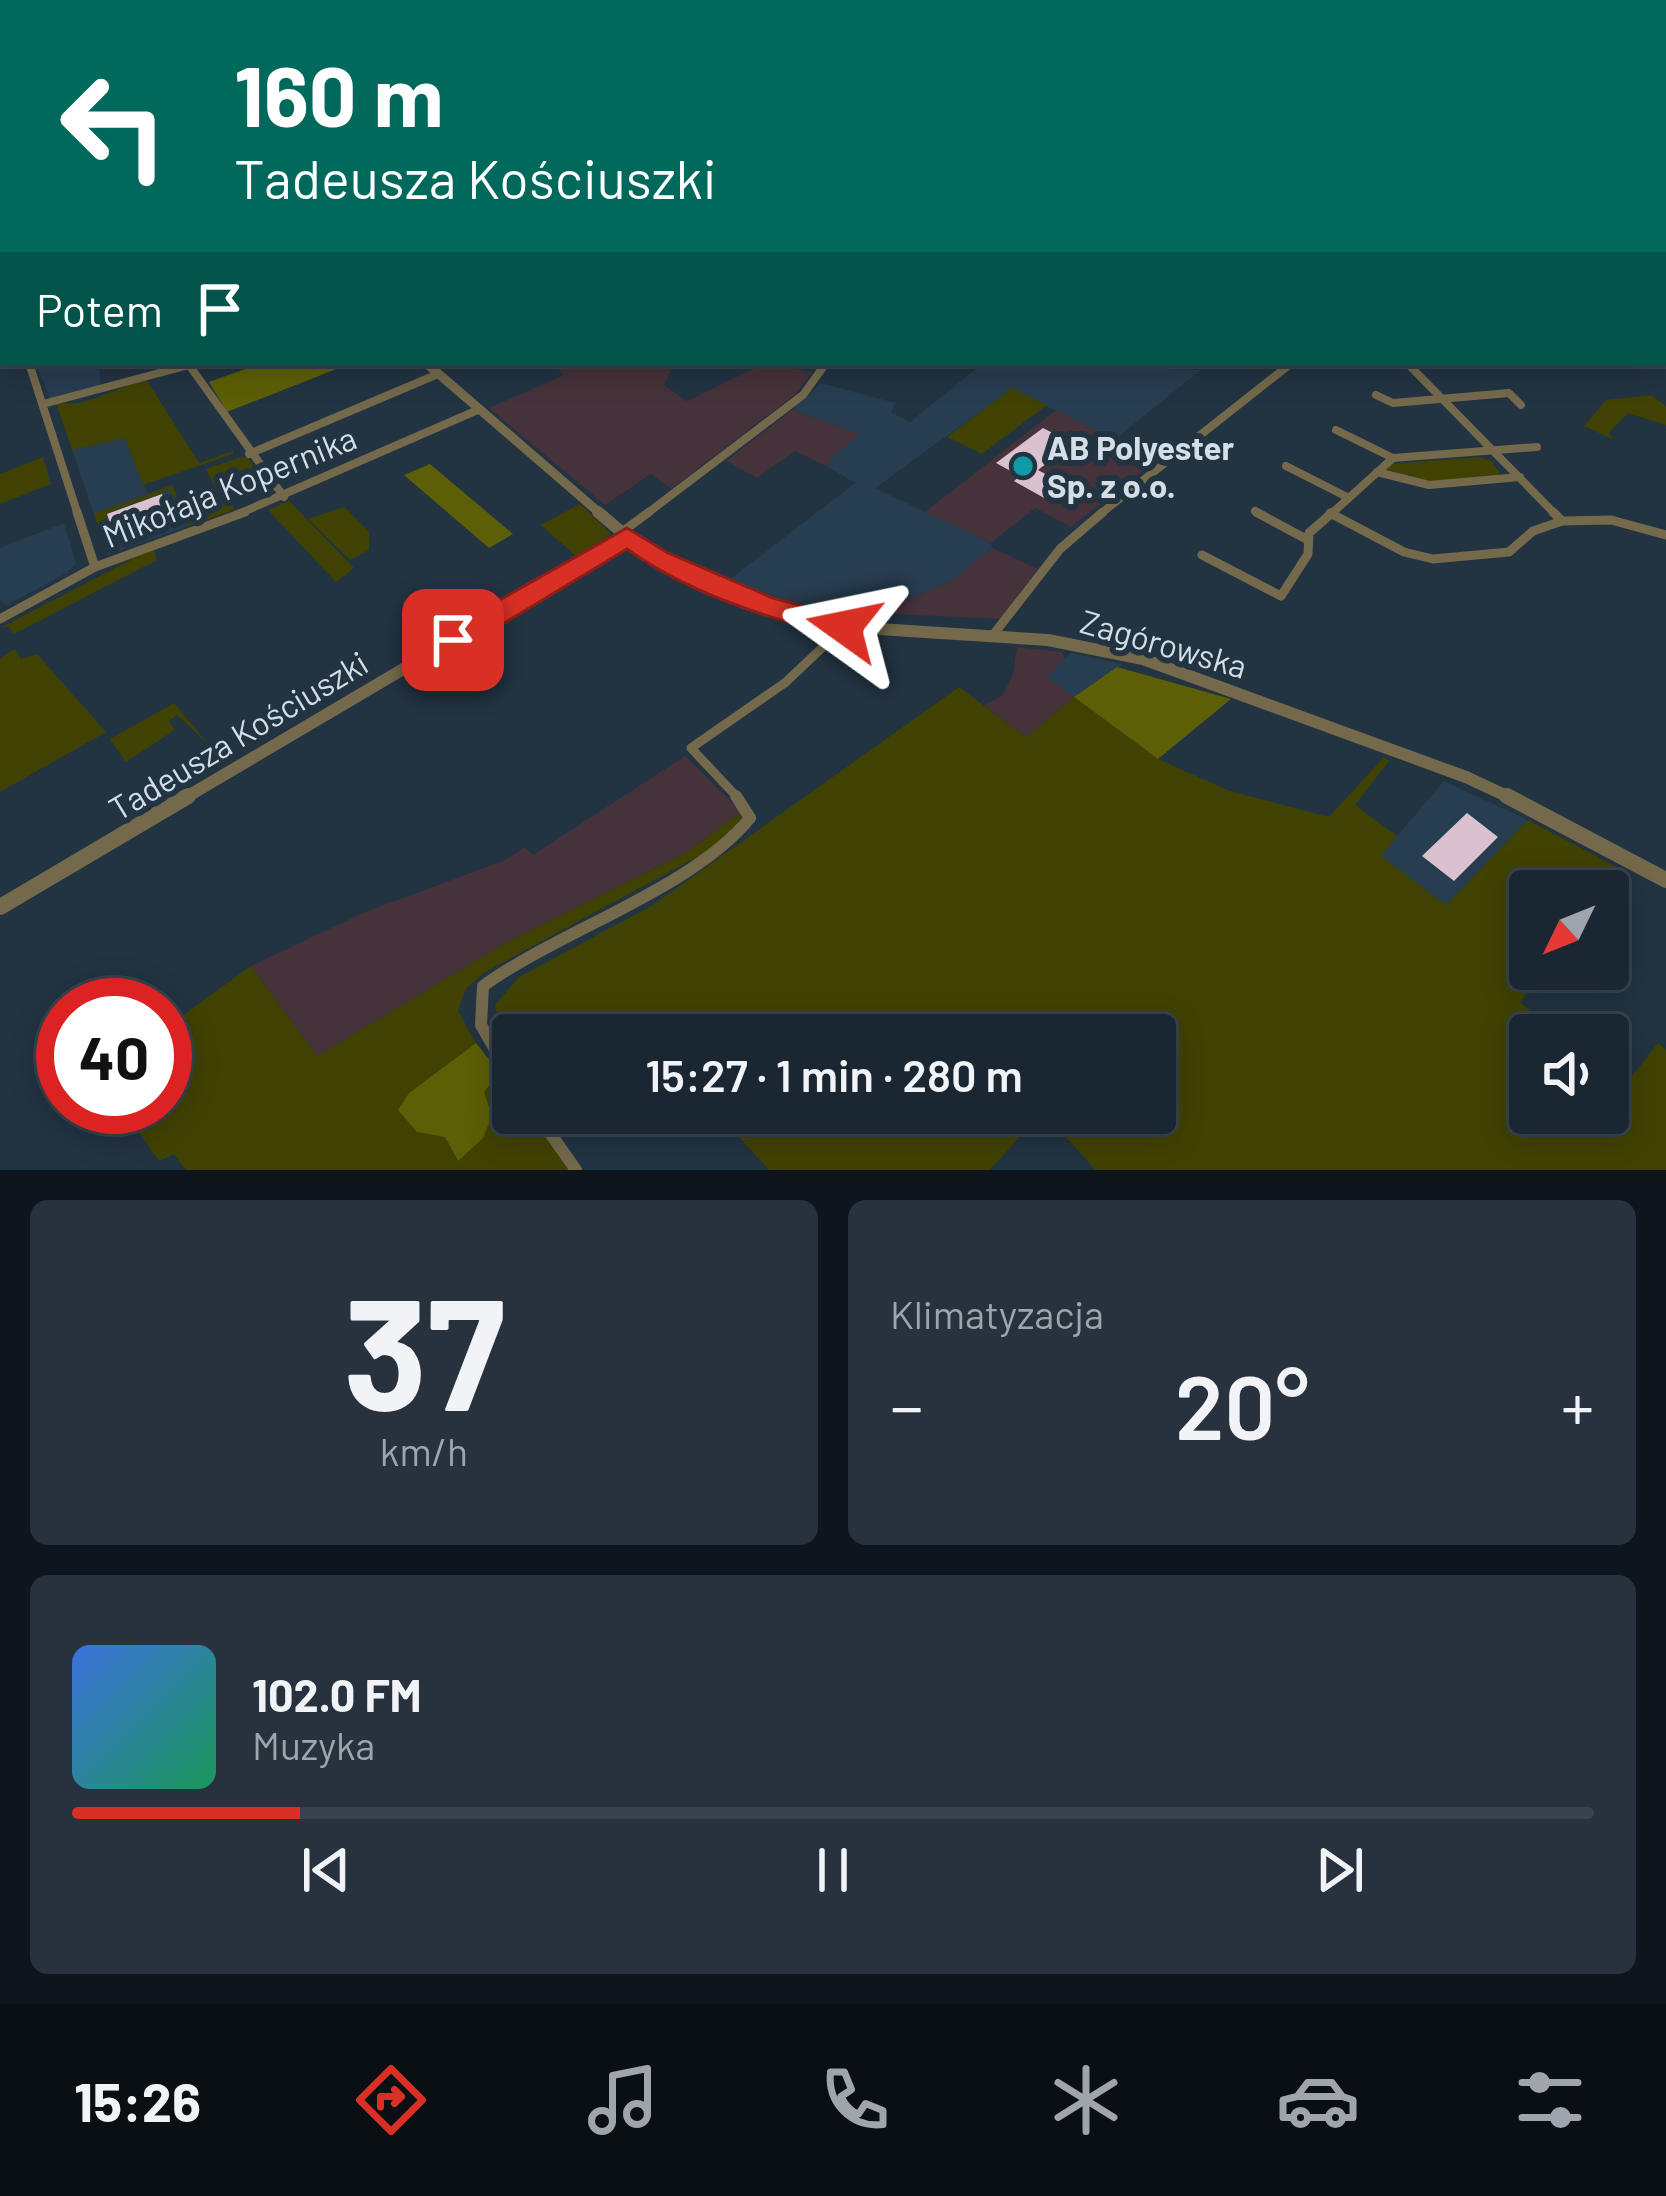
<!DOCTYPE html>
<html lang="pl">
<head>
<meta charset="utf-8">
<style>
  body { margin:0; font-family:Barlow,sans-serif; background:#27323e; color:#f1f3f6; height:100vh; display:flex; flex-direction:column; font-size:45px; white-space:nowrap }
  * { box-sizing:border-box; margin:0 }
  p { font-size:39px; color:#9fa5ac }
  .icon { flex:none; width:66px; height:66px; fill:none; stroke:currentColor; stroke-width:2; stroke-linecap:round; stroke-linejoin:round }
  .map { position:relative; height:1170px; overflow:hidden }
  .details { display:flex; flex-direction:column; gap:30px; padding:30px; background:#0e151c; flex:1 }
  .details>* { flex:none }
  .guide { position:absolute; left:0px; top:0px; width:1668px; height:366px; box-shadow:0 6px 30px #0003,0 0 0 3px #38434d; background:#00695c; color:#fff; overflow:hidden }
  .needle { width:78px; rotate:227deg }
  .tools { position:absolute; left:1509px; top:870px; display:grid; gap:24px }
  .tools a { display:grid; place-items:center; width:120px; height:120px; border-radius:12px; background:#1a2632; box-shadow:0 6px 30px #0003,0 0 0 3px #38434d; font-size:60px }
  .speed { position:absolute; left:36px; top:978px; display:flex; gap:24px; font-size:60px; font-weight:700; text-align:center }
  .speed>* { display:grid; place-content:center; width:156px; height:156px; border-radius:50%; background:#1a2632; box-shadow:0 6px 30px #0003,0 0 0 3px #38434d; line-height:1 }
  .speed .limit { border:18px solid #d22; background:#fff; color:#111 }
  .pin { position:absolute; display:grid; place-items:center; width:102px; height:102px; color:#fff; margin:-51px; border-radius:24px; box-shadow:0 6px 18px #0006 }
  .me { position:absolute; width:132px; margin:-66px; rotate:282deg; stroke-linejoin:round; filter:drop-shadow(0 0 9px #0008) }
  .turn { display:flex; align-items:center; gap:42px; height:252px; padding:0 36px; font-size:54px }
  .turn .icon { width:156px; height:156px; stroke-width:2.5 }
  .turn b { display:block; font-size:84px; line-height:102px }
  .then { display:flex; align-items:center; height:114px; padding:0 36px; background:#0003; gap:24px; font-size:45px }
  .big { font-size:90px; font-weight:600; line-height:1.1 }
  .details .card { flex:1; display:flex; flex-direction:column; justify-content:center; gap:18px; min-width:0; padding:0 42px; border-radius:18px; background:#27323e }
  .details .dial { align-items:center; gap:0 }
  .dial b { font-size:156px; line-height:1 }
  .song { display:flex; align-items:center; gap:36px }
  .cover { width:144px; height:144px; border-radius:18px; background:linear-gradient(135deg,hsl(220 70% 55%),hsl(150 70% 35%)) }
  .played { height:12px; border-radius:6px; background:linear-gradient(90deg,#d93025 15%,#38434d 15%) }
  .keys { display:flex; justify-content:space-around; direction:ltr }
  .heat { display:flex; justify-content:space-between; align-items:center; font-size:66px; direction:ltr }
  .details .tiles { flex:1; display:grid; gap:30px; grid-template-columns:1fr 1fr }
  .card:last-child { grid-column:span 2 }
  .trip { position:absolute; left:492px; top:1014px; width:684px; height:120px; border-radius:12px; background:#1a2632; box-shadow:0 6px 30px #0003,0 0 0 3px #38434d; font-weight:600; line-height:120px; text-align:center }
  .tabs { display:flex; height:192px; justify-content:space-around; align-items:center; background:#0a0f14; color:#9fa5ac }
  .tabs .icon { width:84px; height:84px }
  .tabs .selected { color:#d93025 }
  .tabs b { font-size:54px; color:#f1f3f6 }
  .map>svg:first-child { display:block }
  .built { fill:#273d50 }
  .industrial { fill:#46323a }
  .green { fill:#404202 }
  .forest { fill:#5d5f06 }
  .building { fill:#dac1d0 }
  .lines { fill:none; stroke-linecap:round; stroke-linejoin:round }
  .minor-far2 { stroke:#74694b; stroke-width:8 }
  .minor-far1 { stroke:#74694b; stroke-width:9 }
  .minor { stroke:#74694b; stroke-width:12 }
  .tertiary-far3 { stroke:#74694b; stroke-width:8 }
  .tertiary-far2 { stroke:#74694b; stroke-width:9 }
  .tertiary-far1 { stroke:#74694b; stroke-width:12 }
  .tertiary { stroke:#74694b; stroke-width:16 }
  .route { fill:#d93025; stroke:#8d1f18; stroke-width:3 }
  .culture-dot { fill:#0f9aa8; stroke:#223342; stroke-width:4.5 }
  .labels { text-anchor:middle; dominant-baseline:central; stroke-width:12; stroke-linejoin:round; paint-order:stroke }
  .poi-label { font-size:33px; font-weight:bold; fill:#d3dee7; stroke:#223342; text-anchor:start }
  .street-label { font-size:33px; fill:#d3dee7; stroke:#223342 }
</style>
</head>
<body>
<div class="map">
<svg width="1666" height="1170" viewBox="0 0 1666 1170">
  <rect width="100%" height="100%" fill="#223342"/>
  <g class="built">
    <polygon points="36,363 98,363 101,386 50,399"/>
    <polygon points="983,363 1201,370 1114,440 1012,389 875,488 991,543 992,548 951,582 874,613 852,615 818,613 730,579 855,483 828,467 831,458 859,434 792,410 821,383 896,403 891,412 910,422"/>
    <polygon points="125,438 148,494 172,485 181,505 188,503 194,524 108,555 72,450"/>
    <polygon points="64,523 76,563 67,573 5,606 0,600 0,548"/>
    <polygon points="1071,653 1123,664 1074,697 1047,677 1050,669"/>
    <polygon points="1444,781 1528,820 1446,905 1380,856"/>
  </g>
  <g class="industrial">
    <polygon points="572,363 670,363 673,366 664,385 687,401 765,363 812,372 796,394 671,489 651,474 605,505 489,408 564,375 558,369"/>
    <polygon points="792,410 860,434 831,458 828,467 795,451 757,478 726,461"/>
    <polygon points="1056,410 1118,442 1109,450 1144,470 1071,527 1035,508 991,543 925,512"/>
    <polygon points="992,548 1038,569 1000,619 874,613 951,582"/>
    <polygon points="1017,647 1062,652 1065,658 1047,677 1074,697 1026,737 984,705 1002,696 1013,675"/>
    <polygon points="685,756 741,812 686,853 507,942 317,1056 251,966 365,912 503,861 525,847 533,855"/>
  </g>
  <g class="green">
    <path d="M146,379L199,463L233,451V454L143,485L125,438L72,450L56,403C85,408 116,388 146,379Z"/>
    <polygon points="1016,385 1014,389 1047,405 982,454 947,437"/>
    <polygon points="1651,395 1666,406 1666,425 1628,413 1609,433 1614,440 1584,426 1606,400"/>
    <polygon points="43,457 51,484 0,504 0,474"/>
    <polygon points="241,457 247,457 275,491 270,493 258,477 227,489 234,510 188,526 170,490 106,514 109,525 100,533 94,514 172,485 181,505 217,492 206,469"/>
    <polygon points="1479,457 1492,461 1501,476 1434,483 1385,469 1393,464"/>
    <polygon points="289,501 354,568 336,582 268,510"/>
    <polygon points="580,504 611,534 577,557 541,525"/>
    <polygon points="344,507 369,532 369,550 350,560 308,519"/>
    <polygon points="154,550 157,560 14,634 8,626 0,628 140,555 97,572"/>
    <polygon points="15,649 21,659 37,654 106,732 0,792 0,659"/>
    <polygon points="959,687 1026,737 1074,697 1158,759 1230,791 1329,817 1384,757 1389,761 1355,805 1397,836 1381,856 1446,905 1528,820 1630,874 1608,900 1608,891 1530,891 1530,969 1548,969 1520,1002 1559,1035 1530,1035 1530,1113 1608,1113 1608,1076 1623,1088 1658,1043 1666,1050 1666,1170 1095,1170 1045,1113 1155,1113 1155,1035 608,1035 599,1023 584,1035 513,1035 513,1044 500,1027 495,1005 519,977 653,905"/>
    <polygon points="174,703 208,744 177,715 169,721 175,730 126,762 110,739"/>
    <polygon points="741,812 741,821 717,846 485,972 466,989 458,1011 476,1043 409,1093 445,1136 457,1160 492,1116 484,1092 500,1073 513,1091 513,1113 529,1113 570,1170 186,1170 174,1154 159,1161 121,1107 165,1107 165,1028 251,966 317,1056 507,942 686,853"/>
    <polygon points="717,1113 1041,1113 990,1170 769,1170"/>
  </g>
  <g class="forest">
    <polygon points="262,363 341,363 344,366 227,412 209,382"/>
    <polygon points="430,464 513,534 489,548 404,475"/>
    <polygon points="1117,667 1231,699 1158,759 1074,697"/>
    <polygon points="476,1043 500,1073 484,1092 492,1116 483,1138 458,1161 445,1137 417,1132 398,1110 409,1093"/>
  </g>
  <g class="building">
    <polygon points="1043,428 1072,443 1065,448 1072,452 1063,459 1056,456 1038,470 1064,484 1046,499 1014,481 1020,476 996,463"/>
    <polygon points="162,494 168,508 112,529 107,514"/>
    <polygon points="1467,813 1498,837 1454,881 1422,856"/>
  </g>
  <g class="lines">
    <g class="minor-far2">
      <polyline points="29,363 78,515"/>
      <polyline points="1407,363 1556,515"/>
      <polyline points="1376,395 1393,403 1509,393 1521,405"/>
      <polyline points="43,404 189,365 284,497"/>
      <polyline points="1336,430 1393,458"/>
      <polyline points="249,454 438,374"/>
      <polyline points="1286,466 1347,497"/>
      <polyline points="1377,472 1429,485 1520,477"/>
      <polyline points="1255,511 1262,515"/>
      <polyline points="236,515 480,409"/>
      <polyline points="645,515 803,395 826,363"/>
      <polyline points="1099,515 1289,365"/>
      <polyline points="1330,515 1393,458 1537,447"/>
    </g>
    <g class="minor-far1">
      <polyline points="77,512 95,567"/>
      <polyline points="1256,512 1308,540"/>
      <polyline points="1553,512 1562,521"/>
      <polyline points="1330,513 1404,552 1433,559 1509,552 1533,531 1562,521 1611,520 1666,535"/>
      <polyline points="622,532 649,512"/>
      <polyline points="1202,555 1281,596 1308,554 1309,533 1333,512"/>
      <polyline points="0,619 95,567 245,512"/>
      <polyline points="993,635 1060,549 1103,512"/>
      <polyline points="739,799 691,748 786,682 844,627"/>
    </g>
    <g class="minor">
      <path d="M513,1081L481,1025L483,986C561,930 692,889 750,818L736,796"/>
      <polyline points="536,1113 576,1170"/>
    </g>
    <polyline class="tertiary-far3" points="0,270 3,279"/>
    <g class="tertiary-far2">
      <polyline points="426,363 602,515"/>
      <polyline points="1095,363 1352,363"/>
    </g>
    <g class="tertiary-far1">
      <polyline points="598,512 638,546 766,607 832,626 1048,640 1143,659 1466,777 1513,799"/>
      <polyline points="183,799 627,537"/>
    </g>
    <g class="tertiary">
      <polyline points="1507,796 1666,880"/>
      <polyline points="0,907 188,796"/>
    </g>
  </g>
  <linearGradient id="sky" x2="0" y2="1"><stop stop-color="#131c24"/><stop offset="0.44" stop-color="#3e5065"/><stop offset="1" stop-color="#3e5065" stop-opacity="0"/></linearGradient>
  <rect width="1666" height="295" fill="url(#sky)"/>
  <path class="route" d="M627,528L668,553L773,598L854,620L858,627L844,638C769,618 691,595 627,549L463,648H443L438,640L443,632Z"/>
  <circle class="culture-dot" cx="1023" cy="466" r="12"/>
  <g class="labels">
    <g class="poi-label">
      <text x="1047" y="447">AB Polyester<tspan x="1047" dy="38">Sp. z o.o.</tspan></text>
    </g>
    <g class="street-label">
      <text transform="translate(229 486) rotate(-22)">Mikołaja Kopernika</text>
      <text transform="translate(1164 643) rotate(16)">Zagórowska</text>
      <text transform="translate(238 735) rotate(-31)">Tadeusza Kościuszki</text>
    </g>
  </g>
</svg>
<div class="tools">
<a><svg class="needle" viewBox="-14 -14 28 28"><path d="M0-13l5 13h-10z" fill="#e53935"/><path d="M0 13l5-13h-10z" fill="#9fa5ac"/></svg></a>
<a><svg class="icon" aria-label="sound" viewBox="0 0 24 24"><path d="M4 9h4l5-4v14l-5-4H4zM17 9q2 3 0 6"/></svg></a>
</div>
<div class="speed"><div class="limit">40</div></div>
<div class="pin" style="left:453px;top:640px;background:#d93025"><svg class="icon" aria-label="arrive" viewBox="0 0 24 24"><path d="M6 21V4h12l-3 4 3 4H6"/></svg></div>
<svg class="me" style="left:844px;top:627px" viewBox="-20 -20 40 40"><path d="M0-17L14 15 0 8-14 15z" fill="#d93025" stroke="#fff" stroke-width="4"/></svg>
<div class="trip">15:27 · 1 min · 280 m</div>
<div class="guide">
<div class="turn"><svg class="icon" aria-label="left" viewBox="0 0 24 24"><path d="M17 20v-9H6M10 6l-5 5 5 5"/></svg><div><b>160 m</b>Tadeusza Kościuszki</div></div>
<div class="then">Potem<svg class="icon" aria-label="arrive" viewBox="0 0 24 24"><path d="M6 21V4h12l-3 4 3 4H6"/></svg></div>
</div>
</div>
<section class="details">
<div class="tiles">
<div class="card dial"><b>37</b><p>km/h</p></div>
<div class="card"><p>Klimatyzacja</p>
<div class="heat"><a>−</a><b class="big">20°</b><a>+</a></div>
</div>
<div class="card">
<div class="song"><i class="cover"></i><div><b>102.0 FM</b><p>Muzyka</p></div></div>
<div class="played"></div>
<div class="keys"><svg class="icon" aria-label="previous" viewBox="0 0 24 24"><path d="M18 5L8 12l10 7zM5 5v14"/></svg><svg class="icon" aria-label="pause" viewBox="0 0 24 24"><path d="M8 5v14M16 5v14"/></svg><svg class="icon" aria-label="next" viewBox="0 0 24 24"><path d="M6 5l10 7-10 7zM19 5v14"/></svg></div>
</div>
</div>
</section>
<nav class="tabs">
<b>15:26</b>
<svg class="icon selected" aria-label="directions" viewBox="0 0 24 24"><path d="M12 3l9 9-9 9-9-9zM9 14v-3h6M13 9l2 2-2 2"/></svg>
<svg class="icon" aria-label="music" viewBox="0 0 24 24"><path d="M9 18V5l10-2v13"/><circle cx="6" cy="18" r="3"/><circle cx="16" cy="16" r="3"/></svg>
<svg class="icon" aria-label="phone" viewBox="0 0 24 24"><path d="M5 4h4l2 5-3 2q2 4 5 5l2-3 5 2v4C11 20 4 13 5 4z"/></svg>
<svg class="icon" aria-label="climate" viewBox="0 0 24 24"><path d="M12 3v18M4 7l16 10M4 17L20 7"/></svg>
<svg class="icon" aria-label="car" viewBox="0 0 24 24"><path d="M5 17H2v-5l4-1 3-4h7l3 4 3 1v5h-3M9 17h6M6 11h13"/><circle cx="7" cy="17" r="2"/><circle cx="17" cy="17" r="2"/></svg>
<svg class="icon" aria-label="filters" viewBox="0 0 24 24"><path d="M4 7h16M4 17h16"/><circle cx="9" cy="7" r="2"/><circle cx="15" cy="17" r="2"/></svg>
</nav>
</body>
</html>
